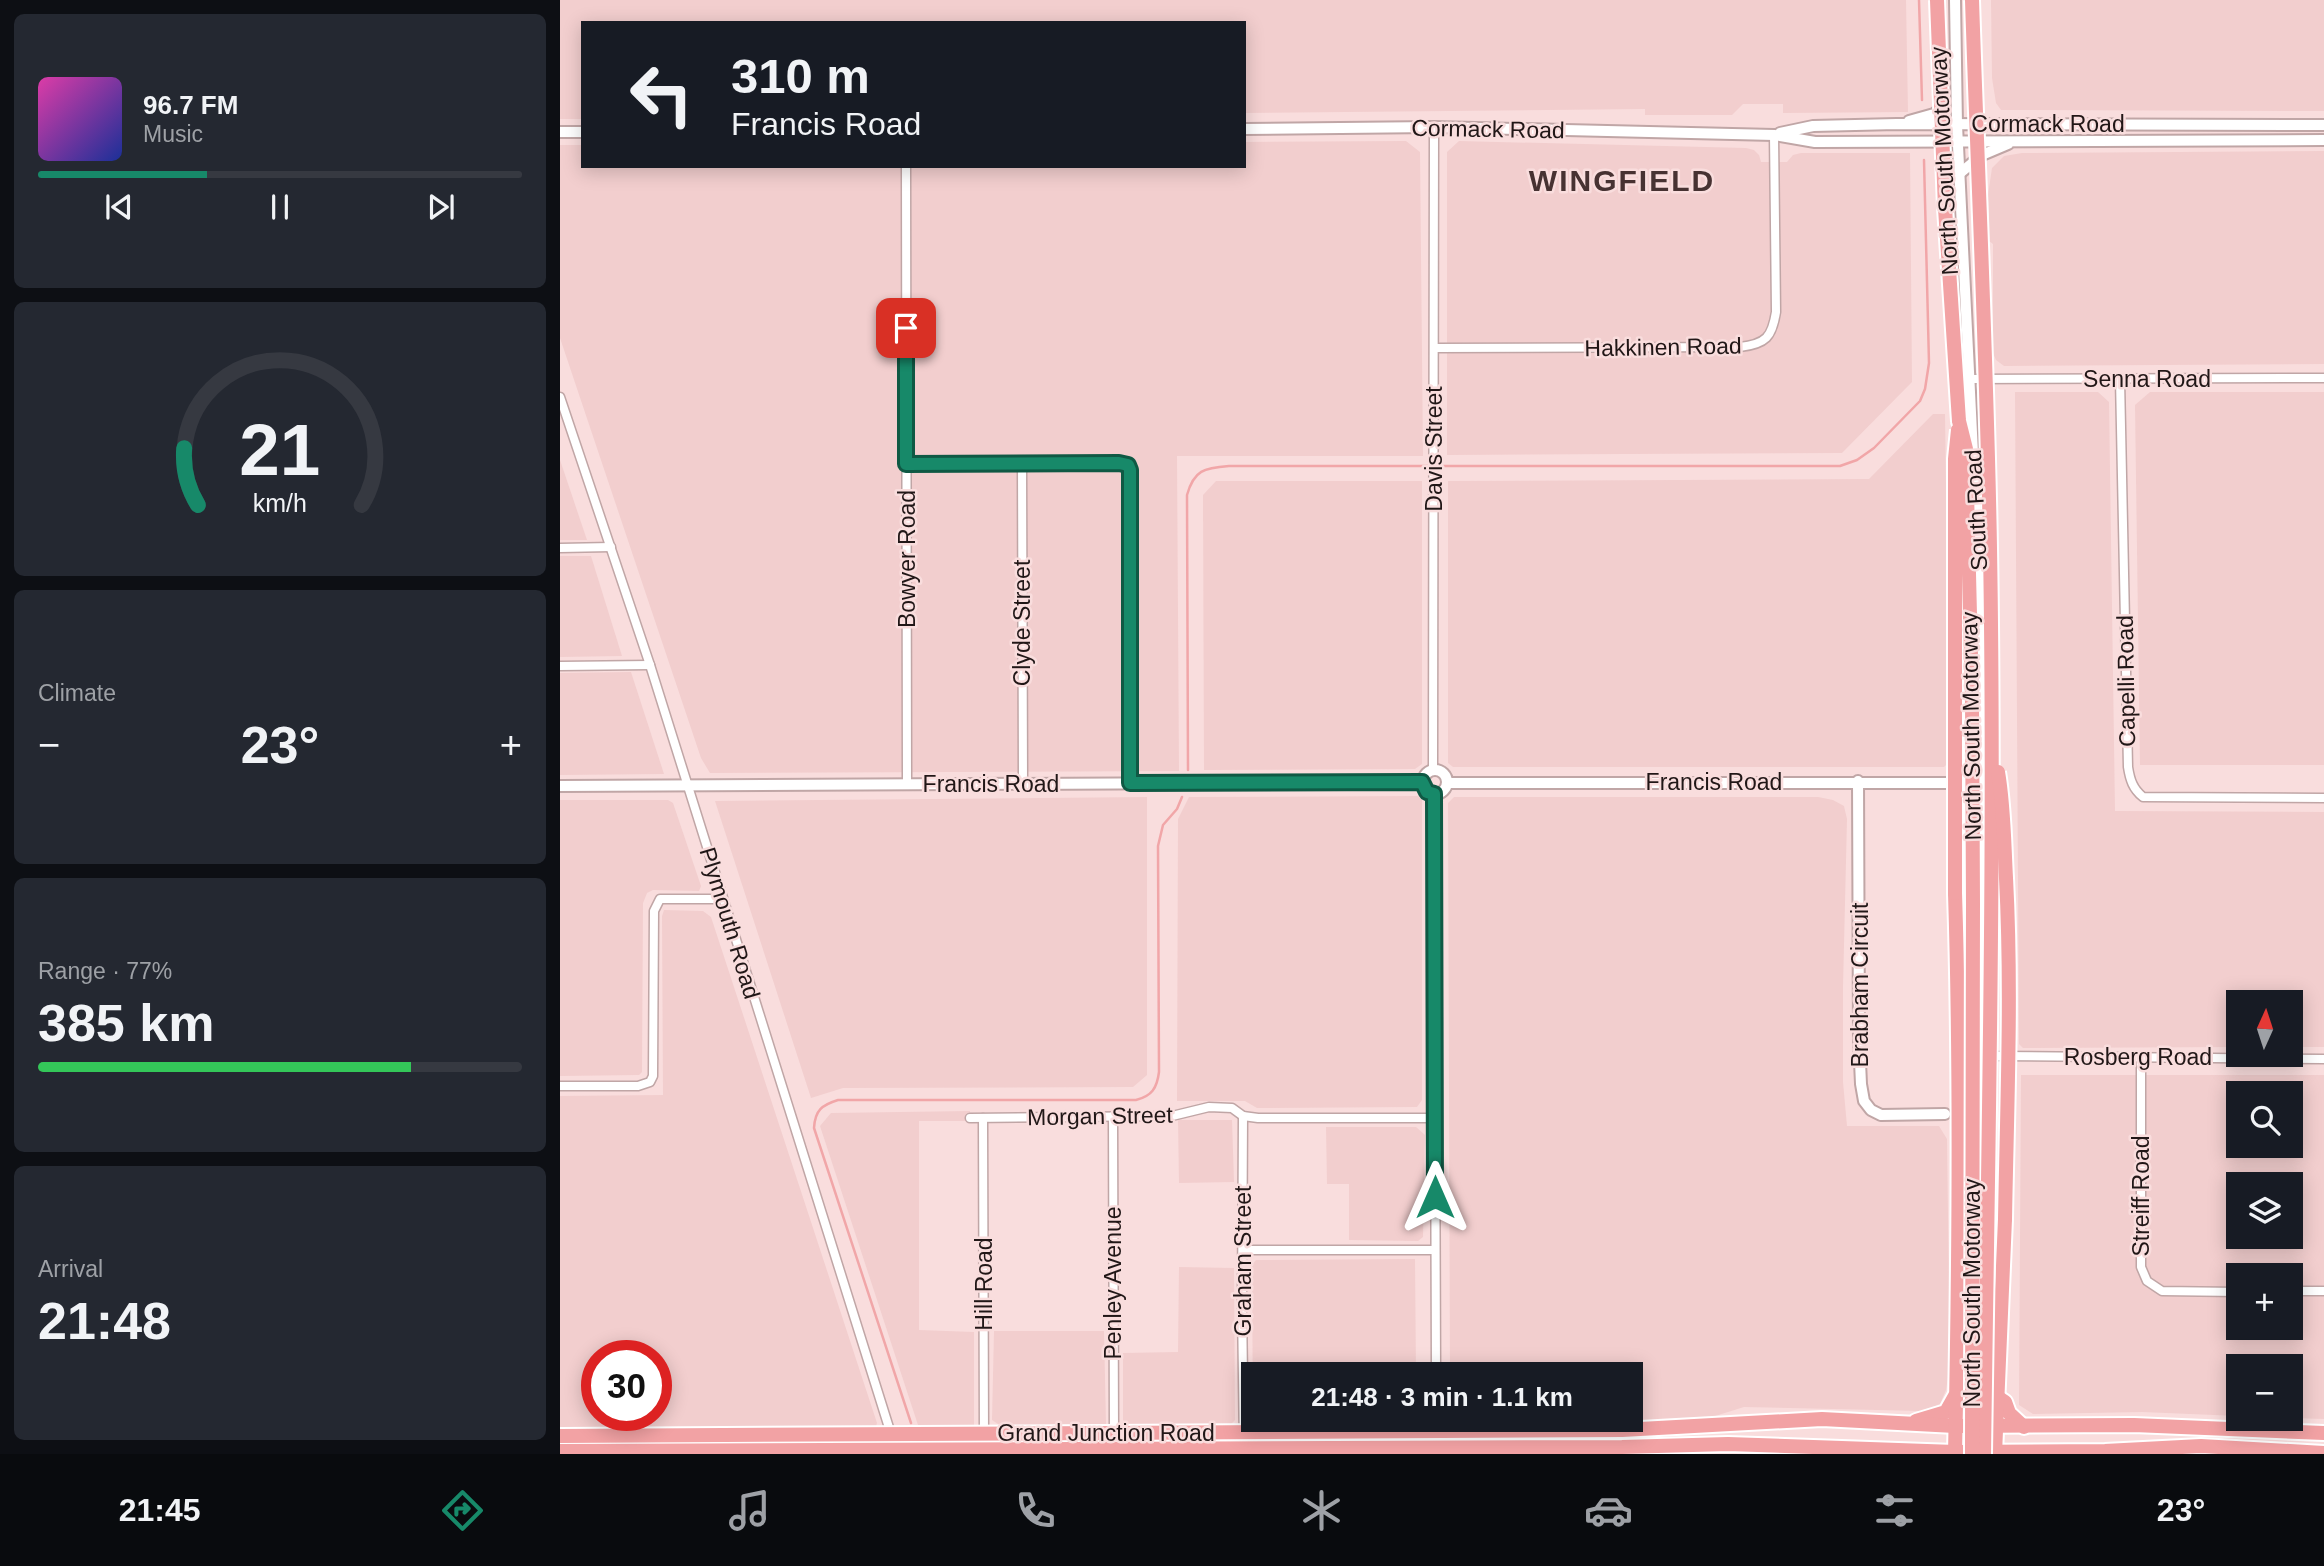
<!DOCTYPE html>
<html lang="en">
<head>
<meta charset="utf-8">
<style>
  body { margin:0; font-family:Helvetica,sans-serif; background:#242831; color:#f1f3f6; height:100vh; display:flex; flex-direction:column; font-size:26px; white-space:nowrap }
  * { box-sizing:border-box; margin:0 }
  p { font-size:23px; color:#9ea1a6 }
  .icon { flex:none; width:38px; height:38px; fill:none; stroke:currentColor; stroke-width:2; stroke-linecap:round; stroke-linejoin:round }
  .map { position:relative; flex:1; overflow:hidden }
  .drawer { display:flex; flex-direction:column; gap:14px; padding:14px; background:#0d0f14; width:560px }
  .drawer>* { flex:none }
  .top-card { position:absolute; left:21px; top:21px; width:665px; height:147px; border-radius:0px; box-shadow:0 4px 18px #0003; background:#171b24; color:#f1f3f6; overflow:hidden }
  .needle { width:46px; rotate:3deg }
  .tools { position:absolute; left:1666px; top:990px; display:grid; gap:14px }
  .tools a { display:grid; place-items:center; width:77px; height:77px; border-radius:0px; background:#171b24; box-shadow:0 4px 18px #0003; font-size:35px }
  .speed { position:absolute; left:21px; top:1340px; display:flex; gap:14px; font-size:35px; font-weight:700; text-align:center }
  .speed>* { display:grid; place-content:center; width:91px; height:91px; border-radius:50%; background:#171b24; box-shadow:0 4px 18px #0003; line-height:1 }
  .speed .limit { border:10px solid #d22; background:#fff; color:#111 }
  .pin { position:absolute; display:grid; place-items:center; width:60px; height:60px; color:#fff; margin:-30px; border-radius:14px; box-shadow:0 4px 10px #0006 }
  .me { position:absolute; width:77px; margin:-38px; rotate:0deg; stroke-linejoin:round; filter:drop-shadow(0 0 5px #0008) }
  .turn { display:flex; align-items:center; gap:24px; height:147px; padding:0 35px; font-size:32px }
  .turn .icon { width:91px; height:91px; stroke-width:2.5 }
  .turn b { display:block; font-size:49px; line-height:60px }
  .big { font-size:52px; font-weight:800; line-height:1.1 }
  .drawer .widget { flex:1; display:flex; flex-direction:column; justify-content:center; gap:10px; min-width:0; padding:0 24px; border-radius:10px; background:#242831 }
  .drawer .dial { align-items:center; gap:0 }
  .dial svg { height:182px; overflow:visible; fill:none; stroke:#363941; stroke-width:7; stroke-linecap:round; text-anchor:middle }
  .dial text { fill:#f1f3f6; stroke:none }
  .song { display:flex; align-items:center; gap:21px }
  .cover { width:84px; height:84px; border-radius:10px; background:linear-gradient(135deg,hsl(320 70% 55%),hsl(230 70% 35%)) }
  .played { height:7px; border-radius:4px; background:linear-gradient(90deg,#178969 35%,#363941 35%) }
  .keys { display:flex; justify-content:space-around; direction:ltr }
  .heat { display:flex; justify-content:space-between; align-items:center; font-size:38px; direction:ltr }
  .charge { height:10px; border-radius:5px; background:linear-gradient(90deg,#34c759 77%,#363941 0) }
  .trip { position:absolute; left:681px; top:1362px; width:402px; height:70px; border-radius:0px; background:#171b24; box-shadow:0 4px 18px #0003; font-weight:800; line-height:70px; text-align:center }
  .dock { display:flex; height:112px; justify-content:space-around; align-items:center; background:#090b0e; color:#9ea1a6 }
  .dock .icon { width:49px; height:49px }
  .dock .selected { color:#178969 }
  .dock b { font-size:32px; color:#f1f3f6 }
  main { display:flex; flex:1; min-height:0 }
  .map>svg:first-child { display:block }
  .built { fill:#f2cece; fill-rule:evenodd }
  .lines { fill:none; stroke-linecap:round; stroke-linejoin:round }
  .stream { stroke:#f1a6a8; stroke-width:2.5 }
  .street-casing { stroke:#c0a6a6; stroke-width:11 }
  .secondary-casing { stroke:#c0a6a6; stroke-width:14 }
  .highway-casing { stroke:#fff; stroke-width:18 }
  .street { stroke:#fff; stroke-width:8 }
  .secondary { stroke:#fff; stroke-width:10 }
  .highway { stroke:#f2a2a4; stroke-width:14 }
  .highway-bridge-casing { stroke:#fff; stroke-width:18; stroke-linecap:butt }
  .highway-bridge { stroke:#f2a2a4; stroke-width:14 }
  .route-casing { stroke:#0f5944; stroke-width:18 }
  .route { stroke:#178969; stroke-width:12 }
  .labels { text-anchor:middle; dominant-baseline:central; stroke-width:5; stroke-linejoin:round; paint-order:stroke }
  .street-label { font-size:23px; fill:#211717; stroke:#f9dddd }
  .district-label { font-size:30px; font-weight:bold; letter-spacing:2px; fill:#473232; stroke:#f9dddd }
</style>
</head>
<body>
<main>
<section class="drawer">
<div class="widget">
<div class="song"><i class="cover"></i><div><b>96.7 FM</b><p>Music</p></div></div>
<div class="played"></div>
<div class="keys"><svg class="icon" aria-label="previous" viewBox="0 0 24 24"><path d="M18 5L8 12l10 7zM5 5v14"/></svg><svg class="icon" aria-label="pause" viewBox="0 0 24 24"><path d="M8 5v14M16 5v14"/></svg><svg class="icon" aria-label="next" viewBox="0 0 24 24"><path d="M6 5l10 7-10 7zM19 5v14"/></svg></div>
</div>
<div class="widget dial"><svg viewBox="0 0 100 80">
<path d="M14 69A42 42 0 1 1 86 69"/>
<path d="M14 69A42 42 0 0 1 8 44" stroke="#178969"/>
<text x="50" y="56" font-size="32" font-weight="700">21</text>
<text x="50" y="72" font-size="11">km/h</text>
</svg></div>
<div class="widget"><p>Climate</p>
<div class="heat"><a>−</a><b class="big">23°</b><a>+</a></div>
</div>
<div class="widget"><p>Range · 77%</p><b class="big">385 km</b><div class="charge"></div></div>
<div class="widget"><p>Arrival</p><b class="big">21:48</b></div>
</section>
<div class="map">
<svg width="1764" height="1454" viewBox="0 0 1764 1454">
  <rect width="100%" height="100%" fill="#f9dddd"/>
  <g class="built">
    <polygon points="0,0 1346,0 1348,112 1223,113 1223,104 1183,104 1172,115 1085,115 1085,109 684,113 684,23 23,23 23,119 0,119"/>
    <polygon points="1431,0 1764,0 1764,111 1441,110 1436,103 1432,78"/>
    <polygon points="846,141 860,152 863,456 617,456 619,771 150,773 141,758 0,338 0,145 23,145 23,166 684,166 684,142"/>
    <polygon points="899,141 1186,148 1194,150 1199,155 1201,162 1227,162 1233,155 1241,153 1350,153 1352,382 1282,453 887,455 887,152"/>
    <polygon points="1764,151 1764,364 1444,366 1436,360 1433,353 1433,244 1429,241 1428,195 1432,168 1444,156 1462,153"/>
    <polygon points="1455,392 1538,392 1549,402 1555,811 1764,812 1764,1047 1731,1047 1731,1003 1678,1003 1678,1047 1463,1048 1459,1044"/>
    <polygon points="1590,392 1764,392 1764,765 1580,765 1575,405"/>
    <polygon points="1373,414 1385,414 1386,485 1389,487 1389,762 1384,767 893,767 888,763 888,481 1309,479"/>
    <polygon points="0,460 27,540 0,540"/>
    <polygon points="656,481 862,481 862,764 855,769 644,770 643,495"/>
    <polygon points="0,556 31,556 62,656 0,657"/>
    <polygon points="71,672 104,774 0,775 0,673"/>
    <polygon points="858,796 862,800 862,1100 857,1107 697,1108 685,1101 617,1101 618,819 629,797"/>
    <polygon points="587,797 587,1075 573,1087 283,1088 251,1098 155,801"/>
    <polygon points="894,797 1258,797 1273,800 1284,806 1287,819 1283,987 1283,1082 1287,1126 1379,1126 1387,1139 1390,1365 1386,1390 1380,1404 1361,1411 1184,1407 1152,1417 1073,1423 893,1424 890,1421 1071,1419 1071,1374 890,1374 888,803"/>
    <polygon points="108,800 113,803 141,886 139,891 93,890 87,893 83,903 82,1072 79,1075 0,1076 0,800"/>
    <path d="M104,910L143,911L151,917L317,1423L316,1426L0,1429V1096L103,1095L102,916ZM37,1356H96V1416H37Z"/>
    <path d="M1461,1075H1764V1419L1731,1418V1367H1678V1416L1582,1412L1473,1414L1459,1405ZM1678,1094H1731V1146H1678ZM1678,1185H1731V1237H1678ZM1678,1276H1731V1328H1678Z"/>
    <polygon points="410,1111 410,1121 359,1121 359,1330 414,1332 414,1425 358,1425 260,1126 271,1113"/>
    <polygon points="618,1120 672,1120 674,1182 619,1183"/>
    <polygon points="766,1127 856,1127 865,1135 863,1237 858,1241 789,1240 789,1184 767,1184"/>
    <polygon points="855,1259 856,1374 693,1374 693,1419 857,1419 857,1425 693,1426 692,1265 696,1260"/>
    <polygon points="619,1267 674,1268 675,1420 670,1425 568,1426 563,1421 563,1353 618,1352"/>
    <polygon points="434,1331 544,1331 546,1425 441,1426 432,1420"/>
  </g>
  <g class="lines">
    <g class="stream">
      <polyline points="1359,0 1362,100"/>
      <path d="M628,770L627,495C634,470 644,468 669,466H1280L1297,460L1314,448L1360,401L1365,389L1369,363L1364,160"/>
      <path d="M351,1423L254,1128C255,1110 262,1105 278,1100H576C592,1096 597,1088 599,1072L598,846L603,825L617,809L622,797"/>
    </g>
    <defs>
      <g id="street">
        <polyline points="346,166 347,784"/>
        <path d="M875,348L1180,347C1206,344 1212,337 1216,312L1214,135"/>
        <polyline points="1409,379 1764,378"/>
        <path d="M1560,379L1568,767C1570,780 1573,789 1583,797L1764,798"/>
        <polyline points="0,397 90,665 331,1434 332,1450"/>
        <polyline points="462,463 463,784"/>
        <polyline points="346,464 560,463 568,465 571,475 570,783"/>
        <polyline points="0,548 51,547"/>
        <polyline points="0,666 90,665"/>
        <polyline points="873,770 874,127"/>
        <polyline points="874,794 876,1374"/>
        <polyline points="1433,1056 1764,1059"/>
        <polyline points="1581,1058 1581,1267 1587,1281 1602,1291 1678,1292"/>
        <polyline points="0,1086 78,1086 90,1082 93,1076 94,911 100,899 162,899"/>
        <polyline points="553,1116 554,1436"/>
        <polyline points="683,1116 682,1307 684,1448"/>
        <polyline points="410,1118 612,1116 649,1107 672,1108 683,1116 698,1118 875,1118"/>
        <polyline points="423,1118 424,1437"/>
        <polyline points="683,1250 875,1250"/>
        <polyline points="1731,1291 1764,1291"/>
        <polyline points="876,1447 876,1419"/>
      </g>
      <g id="secondary">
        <polyline points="1395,0 1397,125 1419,577 1420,1036 1423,1047 1433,1056"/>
        <polyline points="1349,121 1374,114 1385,105"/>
        <polyline points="684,129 874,127 1214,135 1255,142 1764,140"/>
        <polyline points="0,132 23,132"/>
        <polyline points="1220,133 1253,126 1337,124 1764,125"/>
        <polyline points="1399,174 1422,155 1448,144"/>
        <circle cx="875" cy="782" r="12"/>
        <polyline points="1298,781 1299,1039 1301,1084 1304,1101 1311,1110 1321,1115 1385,1114"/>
        <polyline points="887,783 1420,783"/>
        <polyline points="0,786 862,782"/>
      </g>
      <g id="highway">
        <polyline points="1385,208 1399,421"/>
        <polyline points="1436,1396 1445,1402 1449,1413 1464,1427"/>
        <polyline points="1356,1421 1386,1412 1395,1396"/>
        <polyline points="0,1436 1062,1430 1262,1419 1395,1426 1574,1425 1764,1433"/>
        <polyline points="0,1451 1062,1447 1168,1444 1395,1452 1545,1451 1641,1446 1764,1453"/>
        <path d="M1395,1454C1399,1267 1401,1080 1395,893"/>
        <polyline points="1435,1454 1445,1219"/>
      </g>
    </defs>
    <use href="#street" class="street-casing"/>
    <use href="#secondary" class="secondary-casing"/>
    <use href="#highway" class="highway-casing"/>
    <use href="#street" class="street"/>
    <use href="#secondary" class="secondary"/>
    <use href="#highway" class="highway"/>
    <defs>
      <g id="highway-bridge">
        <polyline points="1377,0 1385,208"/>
        <path d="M1412,0C1418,183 1427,365 1430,548C1435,850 1428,1152 1424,1454"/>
        <polyline points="1399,421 1406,449 1412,698 1413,904 1412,1454"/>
        <path d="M1438,772C1444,807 1444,842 1446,878C1452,991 1447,1105 1445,1219"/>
        <polyline points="1395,893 1395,459 1398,430"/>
      </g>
    </defs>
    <use href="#highway-bridge" class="highway-bridge-casing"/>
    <use href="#highway-bridge" class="highway-bridge"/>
  </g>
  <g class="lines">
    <defs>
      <polyline id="route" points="346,328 346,464 559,463 568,465 570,470 570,783 862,782 867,792 874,794 875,1197"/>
    </defs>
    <use href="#route" class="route-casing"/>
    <use href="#route" class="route"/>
  </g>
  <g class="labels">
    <g class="street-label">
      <text x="1488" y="124">Cormack Road</text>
      <text transform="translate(928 129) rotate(1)">Cormack Road</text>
      <text transform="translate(1384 161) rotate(-93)">North South Motorway</text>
      <text transform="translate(1103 347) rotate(-1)">Hakkinen Road</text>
      <text x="1587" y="379">Senna Road</text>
      <text transform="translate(874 449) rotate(-90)">Davis Street</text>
      <text transform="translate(1416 510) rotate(-93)">South Road</text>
      <text transform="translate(347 559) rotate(-90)">Bowyer Road</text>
      <text transform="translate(462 623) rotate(-90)">Clyde Street</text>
      <text transform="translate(1566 681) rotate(-91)">Capelli Road</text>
      <text transform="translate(1411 726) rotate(-91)">North South Motorway</text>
      <text x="1154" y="782">Francis Road</text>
      <text x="431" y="784">Francis Road</text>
      <text transform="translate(170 923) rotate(73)">Plymouth Road</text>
      <text transform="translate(1300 985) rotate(-90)">Brabham Circuit</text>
      <text x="1578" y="1057">Rosberg Road</text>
      <text transform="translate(540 1116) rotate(-1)">Morgan Street</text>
      <text transform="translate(1581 1196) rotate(-90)">Streiff Road</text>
      <text transform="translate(683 1261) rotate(-90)">Graham Street</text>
      <text transform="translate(553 1283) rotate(-90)">Penley Avenue</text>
      <text transform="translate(424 1284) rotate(-90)">Hill Road</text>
      <text transform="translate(1412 1293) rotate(-90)">North South Motorway</text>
      <text x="546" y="1433">Grand Junction Road</text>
    </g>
    <g class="district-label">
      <text x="1062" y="180">WINGFIELD</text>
    </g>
  </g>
</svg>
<div class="tools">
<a><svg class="needle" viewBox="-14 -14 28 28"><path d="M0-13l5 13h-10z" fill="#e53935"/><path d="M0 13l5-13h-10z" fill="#9ea1a6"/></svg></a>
<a><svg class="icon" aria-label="search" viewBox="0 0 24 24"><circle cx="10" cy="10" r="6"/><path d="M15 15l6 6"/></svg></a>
<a><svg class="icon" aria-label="layers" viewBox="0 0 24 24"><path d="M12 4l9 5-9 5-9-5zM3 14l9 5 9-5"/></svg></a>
<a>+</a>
<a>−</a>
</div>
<div class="speed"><div class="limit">30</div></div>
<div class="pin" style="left:346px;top:328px;background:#d93025"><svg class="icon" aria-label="arrive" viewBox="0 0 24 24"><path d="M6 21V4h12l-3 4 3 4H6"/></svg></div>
<svg class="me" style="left:875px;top:1197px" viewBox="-20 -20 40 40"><path d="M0-17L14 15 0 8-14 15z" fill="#178969" stroke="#fff" stroke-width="4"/></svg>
<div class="trip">21:48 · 3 min · 1.1 km</div>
<div class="top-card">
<div class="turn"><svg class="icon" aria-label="left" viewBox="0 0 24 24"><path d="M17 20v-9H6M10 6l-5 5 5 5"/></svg><div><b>310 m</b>Francis Road</div></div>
</div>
</div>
</main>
<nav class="dock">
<b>21:45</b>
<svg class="icon selected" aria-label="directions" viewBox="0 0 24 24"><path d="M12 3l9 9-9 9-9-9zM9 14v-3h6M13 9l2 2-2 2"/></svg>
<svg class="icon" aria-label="music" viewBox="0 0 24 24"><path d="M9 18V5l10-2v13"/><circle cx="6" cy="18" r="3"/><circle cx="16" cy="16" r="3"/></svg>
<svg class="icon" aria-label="phone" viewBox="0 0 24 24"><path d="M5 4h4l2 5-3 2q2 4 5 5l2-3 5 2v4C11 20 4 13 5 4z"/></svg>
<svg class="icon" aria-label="climate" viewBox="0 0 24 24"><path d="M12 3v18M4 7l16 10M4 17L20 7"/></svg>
<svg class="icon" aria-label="car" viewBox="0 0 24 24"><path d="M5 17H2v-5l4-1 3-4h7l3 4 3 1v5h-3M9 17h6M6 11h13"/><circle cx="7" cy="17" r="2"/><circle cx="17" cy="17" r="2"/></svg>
<svg class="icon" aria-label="filters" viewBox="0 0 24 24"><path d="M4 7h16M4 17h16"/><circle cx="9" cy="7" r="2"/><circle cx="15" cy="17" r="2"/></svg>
<b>23°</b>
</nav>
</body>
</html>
